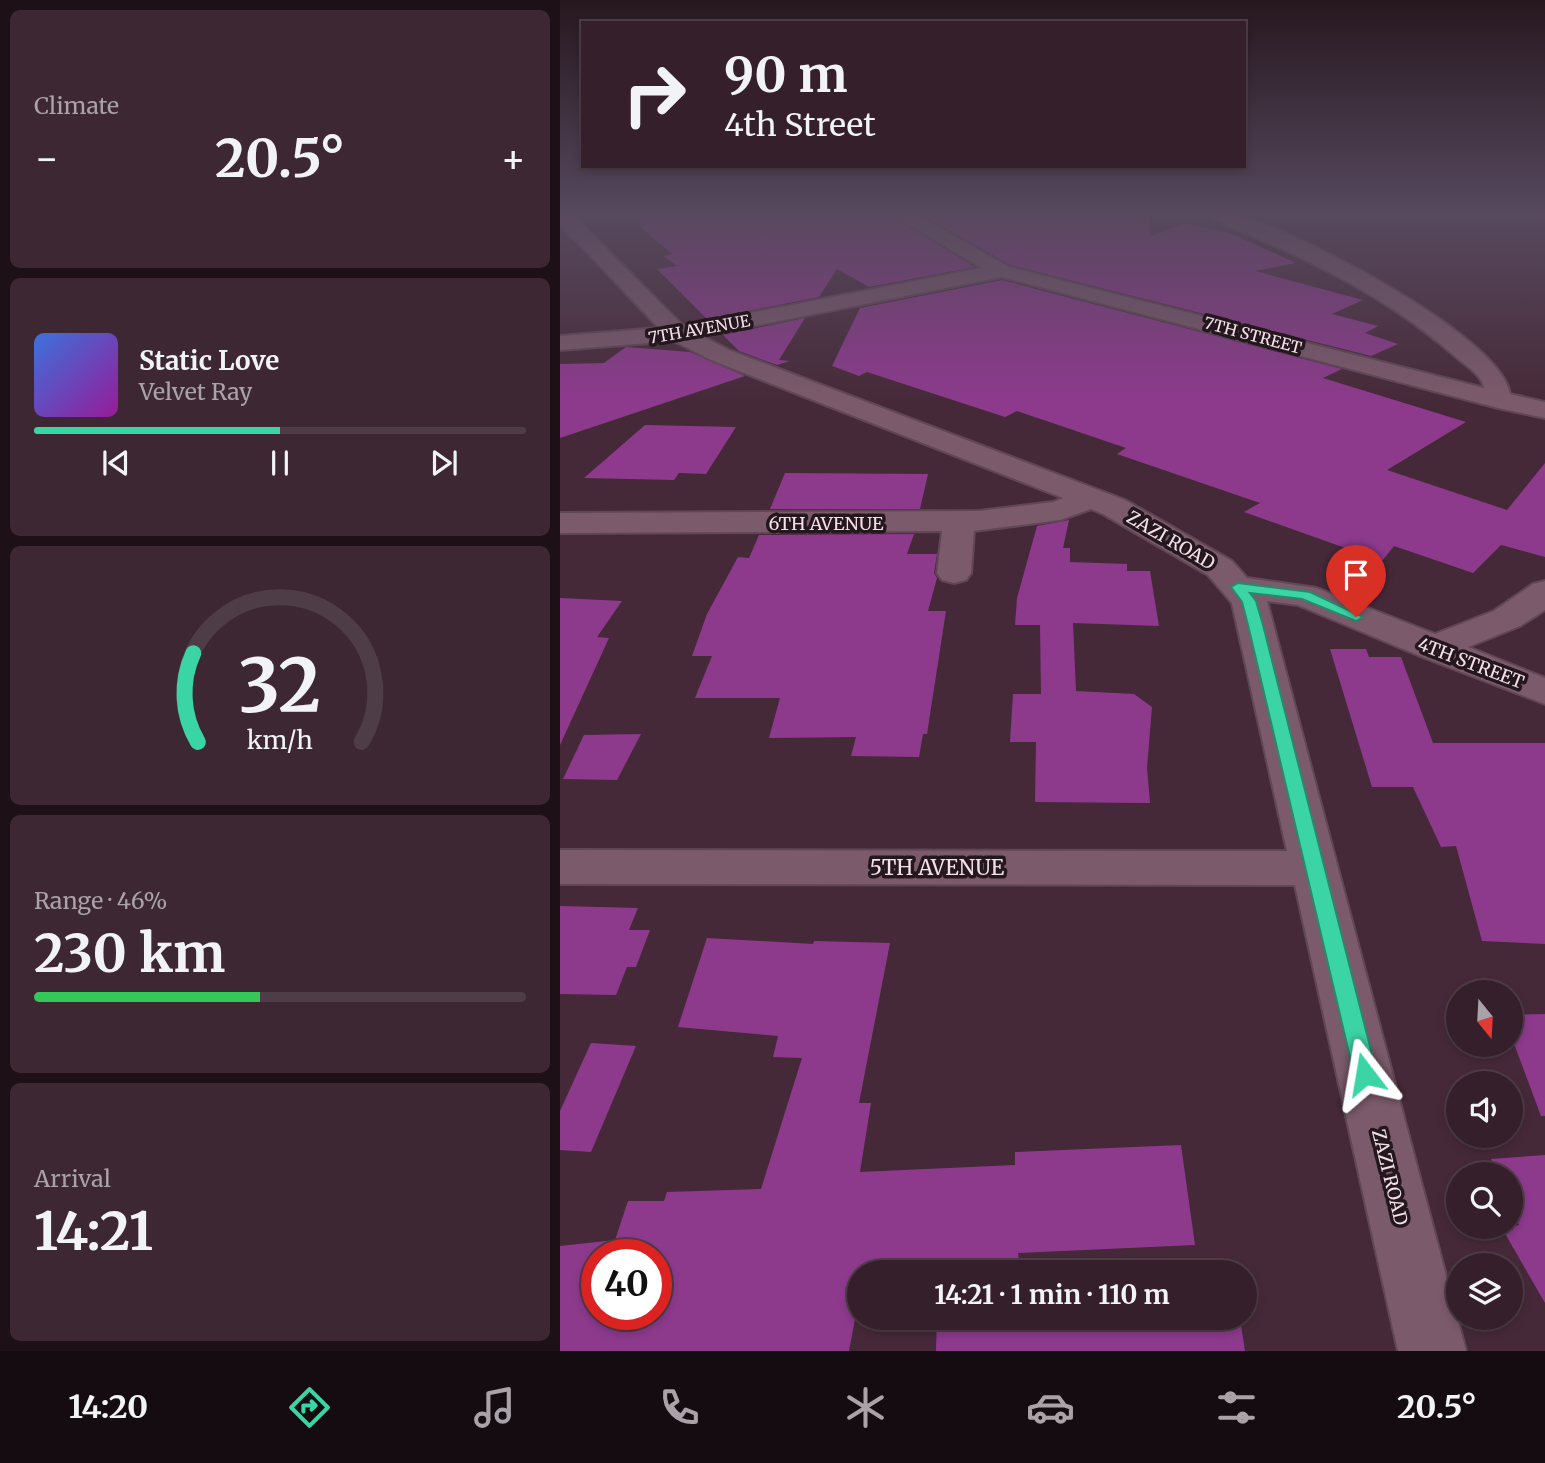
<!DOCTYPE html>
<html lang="en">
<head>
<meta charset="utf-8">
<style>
  body { margin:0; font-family:Merriweather,serif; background:#3c2732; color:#f1f3f6; height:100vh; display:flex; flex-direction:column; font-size:26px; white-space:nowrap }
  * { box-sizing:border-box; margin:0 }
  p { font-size:23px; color:#a9a2a8 }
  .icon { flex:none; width:38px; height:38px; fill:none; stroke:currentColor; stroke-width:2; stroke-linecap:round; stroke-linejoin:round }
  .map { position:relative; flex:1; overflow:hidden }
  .side { display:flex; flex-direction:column; gap:10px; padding:10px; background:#1d1117; width:560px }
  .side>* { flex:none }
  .guide { position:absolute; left:21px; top:21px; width:665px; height:147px; border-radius:0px; box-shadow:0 4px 10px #0003,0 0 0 2px #4e3d47; background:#341f2a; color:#f1f3f6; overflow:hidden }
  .needle { width:46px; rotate:162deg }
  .tools { position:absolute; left:886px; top:980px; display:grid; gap:14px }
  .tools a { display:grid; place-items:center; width:77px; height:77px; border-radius:50%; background:#341f2a; box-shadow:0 4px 10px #0003,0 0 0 2px #4e3d47; font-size:35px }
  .speed { position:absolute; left:21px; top:1239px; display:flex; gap:14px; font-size:35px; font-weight:700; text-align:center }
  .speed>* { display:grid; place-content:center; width:91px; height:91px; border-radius:50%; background:#341f2a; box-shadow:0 4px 10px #0003,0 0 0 2px #4e3d47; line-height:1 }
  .speed .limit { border:10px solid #d22; background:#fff; color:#111 }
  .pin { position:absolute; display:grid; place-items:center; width:60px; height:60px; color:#fff; margin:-72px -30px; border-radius:50% 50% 50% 0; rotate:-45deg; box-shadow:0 0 7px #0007 }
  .pin .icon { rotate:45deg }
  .me { position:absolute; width:77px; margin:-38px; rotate:346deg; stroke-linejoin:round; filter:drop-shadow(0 0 5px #0008) }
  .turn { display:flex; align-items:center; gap:24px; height:147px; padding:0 28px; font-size:32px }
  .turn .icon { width:91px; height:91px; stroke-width:2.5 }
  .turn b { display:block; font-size:49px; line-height:60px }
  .big { font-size:52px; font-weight:700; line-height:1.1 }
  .side .widget { flex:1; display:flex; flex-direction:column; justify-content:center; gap:10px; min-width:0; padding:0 24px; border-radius:10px; background:#3c2732 }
  .side .dial { align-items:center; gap:0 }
  .dial svg { height:182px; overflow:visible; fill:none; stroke:#4e3d47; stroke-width:7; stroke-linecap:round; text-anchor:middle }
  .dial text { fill:#f1f3f6; stroke:none }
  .song { display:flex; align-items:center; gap:21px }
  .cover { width:84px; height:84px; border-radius:10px; background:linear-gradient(135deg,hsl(220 70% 55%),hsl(300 70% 35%)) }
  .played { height:7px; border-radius:4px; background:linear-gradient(90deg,#3ad4a5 50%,#4e3d47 50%) }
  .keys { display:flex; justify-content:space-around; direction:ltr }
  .heat { display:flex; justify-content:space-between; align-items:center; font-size:38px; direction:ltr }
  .charge { height:10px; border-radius:5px; background:linear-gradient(90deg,#34c759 46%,#4e3d47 0) }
  .trip { position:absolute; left:287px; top:1260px; width:410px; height:70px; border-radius:35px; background:#341f2a; box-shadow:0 4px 10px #0003,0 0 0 2px #4e3d47; font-weight:700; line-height:70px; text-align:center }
  .tab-bar { display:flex; height:112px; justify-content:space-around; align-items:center; background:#150c11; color:#a9a2a8 }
  .tab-bar .icon { width:49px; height:49px }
  .tab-bar .current { color:#3ad4a5 }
  .tab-bar b { font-size:32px; color:#f1f3f6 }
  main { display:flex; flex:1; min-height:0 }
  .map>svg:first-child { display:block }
  .building { fill:#8d3a8d; fill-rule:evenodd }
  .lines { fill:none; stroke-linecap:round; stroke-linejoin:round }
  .minor-casing { stroke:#604755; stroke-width:4 }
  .minor { fill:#7b5a6b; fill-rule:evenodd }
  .route { fill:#3ad4a5; stroke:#268a6b; stroke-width:2 }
  .labels { text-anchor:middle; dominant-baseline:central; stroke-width:7; stroke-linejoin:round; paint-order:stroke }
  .far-street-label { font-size:16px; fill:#f4e0ea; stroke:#24171d }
  .street-label { font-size:18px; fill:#f4e0ea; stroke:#24171d }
  .near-street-label { font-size:21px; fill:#f4e0ea; stroke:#24171d }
</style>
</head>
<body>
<main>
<section class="side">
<div class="widget"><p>Climate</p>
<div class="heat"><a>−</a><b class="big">20.5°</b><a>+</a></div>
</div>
<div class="widget">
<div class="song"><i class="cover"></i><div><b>Static Love</b><p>Velvet Ray</p></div></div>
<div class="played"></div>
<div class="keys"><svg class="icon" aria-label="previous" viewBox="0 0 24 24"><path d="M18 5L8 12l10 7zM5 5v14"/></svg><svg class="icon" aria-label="pause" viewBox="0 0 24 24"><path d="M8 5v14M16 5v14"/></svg><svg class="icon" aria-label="next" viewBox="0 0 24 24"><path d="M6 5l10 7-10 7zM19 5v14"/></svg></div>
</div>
<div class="widget dial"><svg viewBox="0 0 100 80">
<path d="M14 69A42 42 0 1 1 86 69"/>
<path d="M14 69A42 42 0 0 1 12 30" stroke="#3ad4a5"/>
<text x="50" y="56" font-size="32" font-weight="700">32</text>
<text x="50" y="72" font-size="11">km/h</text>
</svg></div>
<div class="widget"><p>Range · 46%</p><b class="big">230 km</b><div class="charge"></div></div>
<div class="widget"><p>Arrival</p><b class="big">14:21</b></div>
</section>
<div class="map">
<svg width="985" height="1351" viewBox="0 0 985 1351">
  <rect width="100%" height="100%" fill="#462938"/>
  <g class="building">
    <polygon points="71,213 326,213 415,267 309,287 277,269 259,297 147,319 97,269 117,266 103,256 112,254 78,225 83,224"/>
    <polygon points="359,213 589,213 591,236 626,223 672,234 736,263 695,271 803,300 772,314 818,326 805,333 838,344 811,356 450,265"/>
    <polygon points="442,280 782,369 763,378 906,422 827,470 947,510 985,463 985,557 941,545 913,573 834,546 822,561 684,512 700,503 557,454 566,448 457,411 445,417 307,372 299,376 272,366 300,308"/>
    <polygon points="245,318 219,360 230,361 217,365 179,351 163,335"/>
    <polygon points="66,347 130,352 185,376 0,438 0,364 44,363"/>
    <polygon points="85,425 176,427 146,474 119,473 114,480 24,478"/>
    <polygon points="225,473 368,474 360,509 210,509"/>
    <polygon points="509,520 503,548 510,548 510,562 567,564 567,571 590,571 599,626 513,623 516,691 574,694 592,707 587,768 590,803 475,802 476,742 450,742 453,694 481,694 480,625 455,625 457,598 477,526"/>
    <polygon points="354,534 347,554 377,554 374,573 377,578 368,611 386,611 367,734 363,734 359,757 291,756 296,737 209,738 220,698 135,698 152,656 132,656 147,614 178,557 189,558 199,535"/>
    <polygon points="0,598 62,601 37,637 49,638 0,745"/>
    <polygon points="770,649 806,649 809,657 841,657 873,743 985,743 985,944 922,941 896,846 881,847 853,787 812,787"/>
    <polygon points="81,734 57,780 3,779 24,735"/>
    <polygon points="0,906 78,908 69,930 90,930 76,967 67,967 56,995 0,994"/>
    <path d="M147,938L253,944L254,941L330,943L299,1103H311L300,1172L455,1165V1152L621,1145L635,1245L458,1253L460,1272H299V1298L289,1351H0V1246L55,1240L68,1201H104L107,1192L201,1189L242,1058L213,1057L218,1036L118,1027ZM37,1255H96V1314H37Z"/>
    <polygon points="985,1014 985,1116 981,1116 950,1033 950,1015"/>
    <polygon points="31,1043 76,1046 31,1152 0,1150 0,1111"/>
    <polygon points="985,1155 985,1303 943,1230 959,1225 950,1205 950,1174 937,1174 931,1159"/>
    <polygon points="377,1318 680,1318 685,1351 376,1351"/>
  </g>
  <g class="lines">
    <defs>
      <path id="minor" d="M0,213H11L123,326L422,268L329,213H353L449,267L924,388C922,375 905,365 896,357C818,289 742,257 648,217L646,213C654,213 665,212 673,214C730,227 942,336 950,394L985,402V418L938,408L442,277L142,336L169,350L565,500L672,561L687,578L757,588L875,634L934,611L973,584L985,581V610L960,626L908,647L985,678V704L860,656L738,605L707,601L906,1351H838L735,885L0,884V850L727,851L672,603L648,575L543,514L531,509L500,520L414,531L411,573L406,580L394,583L382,580L377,573L382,531L0,533V513L419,511L493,502L503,498L151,360L114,341L0,350V336L99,328L0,224Z"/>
    </defs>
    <use href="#minor" class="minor-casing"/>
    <use href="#minor" class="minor"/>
  </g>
  <linearGradient id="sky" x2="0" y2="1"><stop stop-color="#26171f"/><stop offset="0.53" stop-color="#57495e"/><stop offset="1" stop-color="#57495e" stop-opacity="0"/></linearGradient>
  <rect width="985" height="403" fill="url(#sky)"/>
  <polygon class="route" points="678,583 750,592 803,617 796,621 742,599 690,593 696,601 703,625 817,1074 814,1081 805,1084 797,1081 794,1074 688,625 682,602 671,587"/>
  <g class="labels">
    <g class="far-street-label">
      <text transform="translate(139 329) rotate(-10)">7TH AVENUE</text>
      <text transform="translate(693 335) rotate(15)">7TH STREET</text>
    </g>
    <g class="street-label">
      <text x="266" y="523">6TH AVENUE</text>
      <text transform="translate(611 540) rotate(30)">ZAZI ROAD</text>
      <text transform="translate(911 663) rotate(21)">4TH STREET</text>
      <text transform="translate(830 1177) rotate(76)">ZAZI ROAD</text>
    </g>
    <g class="near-street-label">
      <text x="377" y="867">5TH AVENUE</text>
    </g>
  </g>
</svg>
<div class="tools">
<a><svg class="needle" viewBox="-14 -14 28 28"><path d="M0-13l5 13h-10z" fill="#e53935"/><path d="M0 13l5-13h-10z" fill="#a9a2a8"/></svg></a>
<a><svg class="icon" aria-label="sound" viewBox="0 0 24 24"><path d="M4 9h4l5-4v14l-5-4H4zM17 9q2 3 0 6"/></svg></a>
<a><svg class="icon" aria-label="search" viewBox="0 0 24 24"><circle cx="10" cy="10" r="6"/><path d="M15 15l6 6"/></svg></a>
<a><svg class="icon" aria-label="layers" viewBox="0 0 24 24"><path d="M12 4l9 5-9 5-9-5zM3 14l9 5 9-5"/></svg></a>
</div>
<div class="speed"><div class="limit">40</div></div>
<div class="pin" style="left:796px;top:617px;background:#d93025"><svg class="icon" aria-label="arrive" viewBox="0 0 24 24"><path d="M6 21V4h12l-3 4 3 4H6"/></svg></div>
<svg class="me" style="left:805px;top:1074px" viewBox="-20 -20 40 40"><path d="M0-17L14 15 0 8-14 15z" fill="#3ad4a5" stroke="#fff" stroke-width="4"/></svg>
<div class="trip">14:21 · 1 min · 110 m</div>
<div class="guide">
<div class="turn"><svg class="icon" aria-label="right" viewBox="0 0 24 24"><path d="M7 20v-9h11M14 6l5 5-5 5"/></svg><div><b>90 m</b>4th Street</div></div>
</div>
</div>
</main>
<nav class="tab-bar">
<b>14:20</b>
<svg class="icon current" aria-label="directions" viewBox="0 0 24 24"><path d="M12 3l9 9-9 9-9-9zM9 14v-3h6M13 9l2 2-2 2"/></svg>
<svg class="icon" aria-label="music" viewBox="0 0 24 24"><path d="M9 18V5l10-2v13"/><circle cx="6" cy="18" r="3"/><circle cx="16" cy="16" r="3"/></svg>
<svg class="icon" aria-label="phone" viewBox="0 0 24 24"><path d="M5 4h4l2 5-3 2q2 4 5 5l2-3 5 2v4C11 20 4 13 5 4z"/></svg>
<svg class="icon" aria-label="climate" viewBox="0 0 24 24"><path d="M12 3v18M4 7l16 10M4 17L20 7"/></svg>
<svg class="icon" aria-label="car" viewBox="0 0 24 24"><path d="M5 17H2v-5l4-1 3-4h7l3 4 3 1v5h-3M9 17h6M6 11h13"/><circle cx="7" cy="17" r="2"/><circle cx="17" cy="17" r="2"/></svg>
<svg class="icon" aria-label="filters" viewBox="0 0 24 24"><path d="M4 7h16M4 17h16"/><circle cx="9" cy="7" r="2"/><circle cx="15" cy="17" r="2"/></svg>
<b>20.5°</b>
</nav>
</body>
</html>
